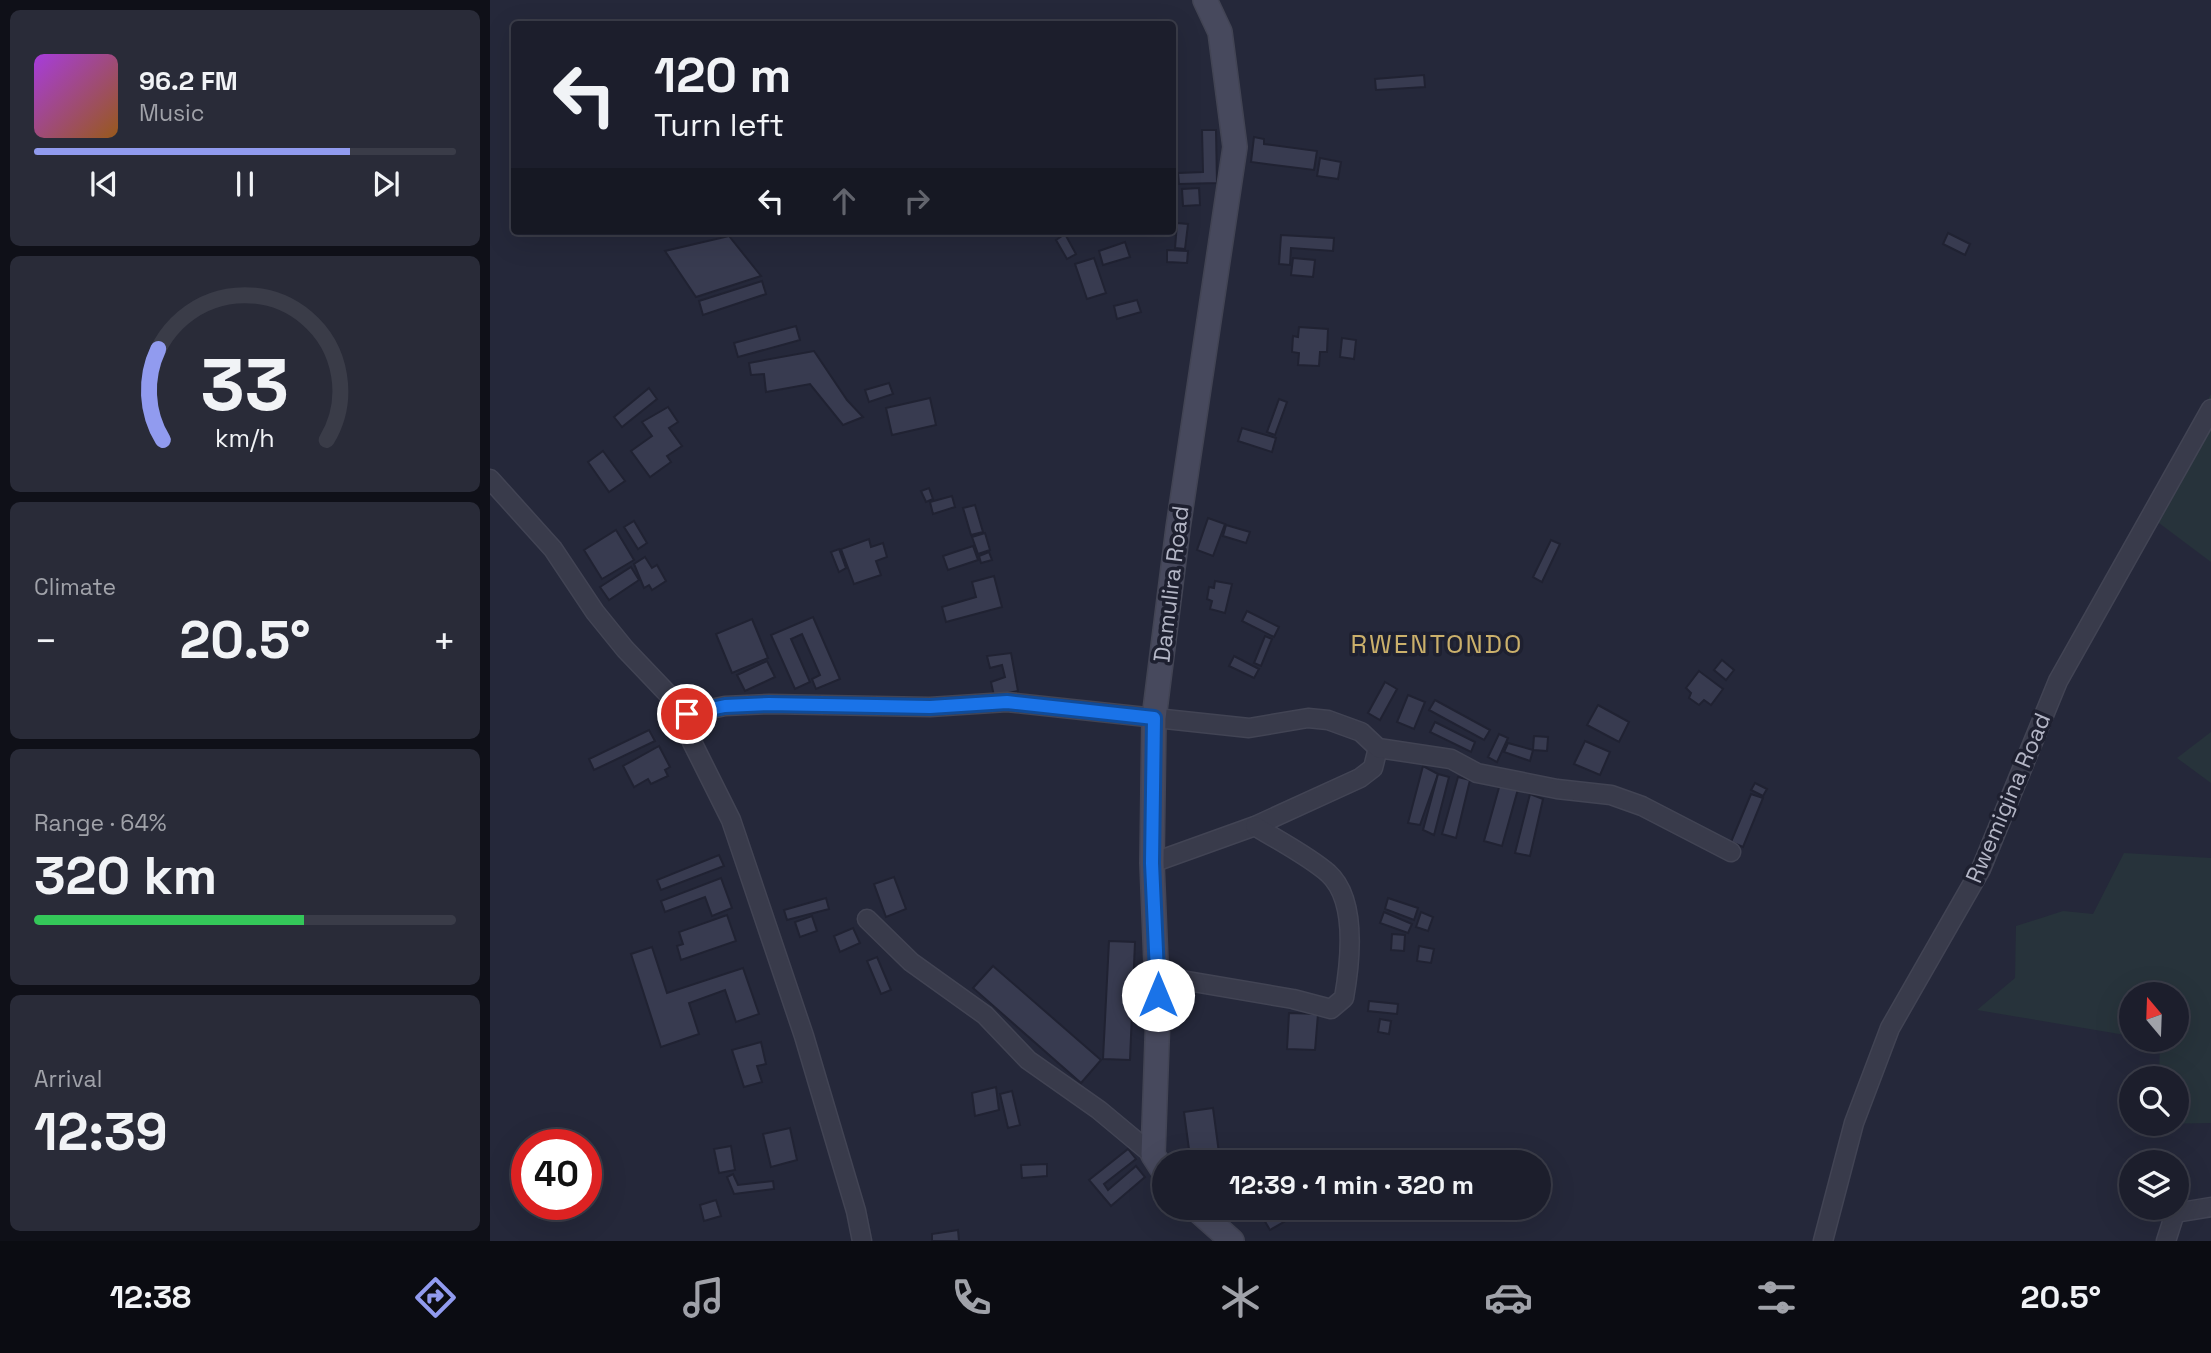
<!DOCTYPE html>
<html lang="en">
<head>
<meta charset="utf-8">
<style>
  body { margin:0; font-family:"Space Grotesk",sans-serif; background:#292b38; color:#f1f3f6; height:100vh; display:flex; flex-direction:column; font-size:26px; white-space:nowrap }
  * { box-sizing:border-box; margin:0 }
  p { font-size:23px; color:#a0a2a9 }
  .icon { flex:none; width:38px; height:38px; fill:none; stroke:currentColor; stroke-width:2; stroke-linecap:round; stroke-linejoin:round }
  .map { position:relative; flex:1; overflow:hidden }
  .side { display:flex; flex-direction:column; gap:10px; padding:10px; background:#0f1018; width:490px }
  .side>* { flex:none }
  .banner { position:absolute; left:21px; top:21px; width:665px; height:214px; border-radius:7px; box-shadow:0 7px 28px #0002,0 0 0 2px #3a3c48; background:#1c1e2c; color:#f1f3f6; overflow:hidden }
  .needle { width:46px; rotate:341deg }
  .tools { position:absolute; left:1629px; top:982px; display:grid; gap:14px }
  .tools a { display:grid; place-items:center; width:70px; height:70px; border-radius:50%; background:#1c1e2c; box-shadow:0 7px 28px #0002,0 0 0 2px #3a3c48; font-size:35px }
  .speed { position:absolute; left:21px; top:1129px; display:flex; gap:14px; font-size:35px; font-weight:700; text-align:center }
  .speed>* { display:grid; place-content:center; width:91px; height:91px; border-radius:50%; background:#1c1e2c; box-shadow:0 7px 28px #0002,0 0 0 2px #3a3c48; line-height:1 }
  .speed .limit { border:10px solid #d22; background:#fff; color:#111 }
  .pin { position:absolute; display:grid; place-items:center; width:60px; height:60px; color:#fff; margin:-30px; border:4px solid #fff; border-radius:50%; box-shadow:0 2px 7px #0007 }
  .me { position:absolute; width:77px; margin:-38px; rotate:0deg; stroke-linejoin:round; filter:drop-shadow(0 0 5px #0008) }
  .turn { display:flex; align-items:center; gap:24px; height:147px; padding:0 28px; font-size:32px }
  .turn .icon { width:91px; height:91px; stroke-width:2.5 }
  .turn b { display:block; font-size:49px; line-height:60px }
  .lanes { display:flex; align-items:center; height:66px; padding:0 28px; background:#0003; justify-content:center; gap:35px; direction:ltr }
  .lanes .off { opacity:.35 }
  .big { font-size:52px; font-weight:800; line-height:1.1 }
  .side .widget { flex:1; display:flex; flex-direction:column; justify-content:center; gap:10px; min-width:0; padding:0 24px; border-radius:10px; background:#292b38 }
  .side .dial { align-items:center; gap:0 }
  .dial svg { height:182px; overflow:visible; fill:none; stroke:#3a3c48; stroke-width:7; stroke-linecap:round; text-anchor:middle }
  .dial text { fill:#f1f3f6; stroke:none }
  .song { display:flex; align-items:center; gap:21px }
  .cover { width:84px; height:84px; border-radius:10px; background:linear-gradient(135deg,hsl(280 70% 55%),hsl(30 70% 35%)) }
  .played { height:7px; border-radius:4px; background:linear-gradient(90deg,#919bef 75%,#3a3c48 75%) }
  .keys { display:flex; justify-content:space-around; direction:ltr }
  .heat { display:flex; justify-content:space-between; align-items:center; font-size:38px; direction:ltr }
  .charge { height:10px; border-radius:5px; background:linear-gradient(90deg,#34c759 64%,#3a3c48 0) }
  .trip { position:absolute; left:662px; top:1150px; width:399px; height:70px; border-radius:35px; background:#1c1e2c; box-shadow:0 7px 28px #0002,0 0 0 2px #3a3c48; font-weight:800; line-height:70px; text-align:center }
  .tab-bar { display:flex; height:112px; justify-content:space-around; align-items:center; background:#0b0c12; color:#a0a2a9 }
  .tab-bar .icon { width:49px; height:49px }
  .tab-bar .active { color:#919bef }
  .tab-bar b { font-size:32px; color:#f1f3f6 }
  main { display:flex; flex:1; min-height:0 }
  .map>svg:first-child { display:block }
  .green { fill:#27333b }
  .building { fill:#383b50; stroke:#202232; stroke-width:2 }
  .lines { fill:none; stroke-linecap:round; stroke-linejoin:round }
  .street-casing { stroke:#424454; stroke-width:21 }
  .secondary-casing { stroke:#424454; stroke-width:26 }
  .street { stroke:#393b4b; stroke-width:18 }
  .secondary { stroke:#47495d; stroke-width:23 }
  .route-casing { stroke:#114b97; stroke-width:18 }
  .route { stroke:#1a73e8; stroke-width:12 }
  .labels { text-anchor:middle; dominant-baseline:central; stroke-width:7; stroke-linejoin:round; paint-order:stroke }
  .street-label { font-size:23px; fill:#b4b6c6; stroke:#1e2030 }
  .quarter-label { font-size:26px; letter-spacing:2px; fill:#cbb06b; stroke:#1e2030 }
</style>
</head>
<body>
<main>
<section class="side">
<div class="widget">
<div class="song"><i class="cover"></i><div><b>96.2 FM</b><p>Music</p></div></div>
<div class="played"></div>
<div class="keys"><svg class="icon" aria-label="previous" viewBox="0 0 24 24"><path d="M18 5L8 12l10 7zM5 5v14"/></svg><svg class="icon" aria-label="pause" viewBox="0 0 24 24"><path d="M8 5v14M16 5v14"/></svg><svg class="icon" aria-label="next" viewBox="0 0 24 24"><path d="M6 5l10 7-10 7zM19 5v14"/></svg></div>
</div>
<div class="widget dial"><svg viewBox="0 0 100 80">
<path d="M14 69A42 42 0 1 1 86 69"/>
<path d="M14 69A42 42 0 0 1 12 29" stroke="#919bef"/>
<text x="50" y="56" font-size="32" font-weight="700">33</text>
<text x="50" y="72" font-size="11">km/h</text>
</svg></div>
<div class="widget"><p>Climate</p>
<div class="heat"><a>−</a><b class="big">20.5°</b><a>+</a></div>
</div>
<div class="widget"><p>Range · 64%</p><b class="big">320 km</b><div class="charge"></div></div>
<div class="widget"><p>Arrival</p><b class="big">12:39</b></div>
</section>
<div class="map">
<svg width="1721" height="1241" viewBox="0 0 1721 1241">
  <rect width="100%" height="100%" fill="#25283a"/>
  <g class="green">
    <polygon points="1721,394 1721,562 1657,514"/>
    <polygon points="1721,732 1721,783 1687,758"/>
    <polygon points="1634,853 1721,858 1721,1123 1668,1124 1687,1124 1687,1078 1669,1078 1670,1041 1663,1040 1687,1040 1687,994 1642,994 1641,1036 1487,1010 1525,978 1526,926 1573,911 1603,914"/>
  </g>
  <g class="building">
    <polygon points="934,75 935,87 886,90 885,79"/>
    <polygon points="712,130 726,130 727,183 689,184 688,173 713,172"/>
    <polygon points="764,137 774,139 774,144 827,151 824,170 761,162"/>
    <polygon points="830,158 851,162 848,179 827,176"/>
    <polygon points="709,188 710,205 693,206 692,189"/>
    <polygon points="687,223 698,224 695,249 685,248"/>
    <polygon points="1458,233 1480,244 1475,255 1453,244"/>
    <polygon points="575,234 586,254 577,259 566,240"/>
    <polygon points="791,235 844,238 843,251 801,248 800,265 789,264"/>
    <polygon points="239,236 271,276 206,297 175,251"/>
    <polygon points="635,242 640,257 613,265 609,251"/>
    <polygon points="677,250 698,251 697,263 677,262"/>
    <polygon points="604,258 616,293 597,299 585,264"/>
    <polygon points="803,258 825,260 823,277 801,275"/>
    <polygon points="272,281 276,294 213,315 209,301"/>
    <polygon points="647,300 651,312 627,319 624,306"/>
    <polygon points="306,326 310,340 248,357 244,343"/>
    <polygon points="809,327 838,329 837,352 830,352 829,366 808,365 809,353 802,352 803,336 808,337"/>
    <polygon points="852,338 866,340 864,359 850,357"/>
    <polygon points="324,351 357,400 373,417 353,425 320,384 276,392 274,374 261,375 259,363"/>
    <polygon points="399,383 403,394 379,402 375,390"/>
    <polygon points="159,388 167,399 132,427 124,417"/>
    <polygon points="440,398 446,425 402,435 396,408"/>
    <polygon points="789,399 797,402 785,435 777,432"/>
    <polygon points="178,407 188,422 179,428 192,446 177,456 181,462 160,477 141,451 162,436 152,422"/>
    <polygon points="752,428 786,438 782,452 748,441"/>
    <polygon points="113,451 135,481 119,492 98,462"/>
    <polygon points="439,488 443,499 436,502 431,491"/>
    <polygon points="462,496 465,507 443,514 440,502"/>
    <polygon points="485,505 493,532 481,535 473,508"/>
    <polygon points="718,518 735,524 723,556 707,550"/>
    <polygon points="144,521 157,543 148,549 134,527"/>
    <polygon points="736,525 760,532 756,543 733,536"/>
    <polygon points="126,530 144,560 112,579 94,550"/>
    <polygon points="495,533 500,550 488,554 482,537"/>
    <polygon points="379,539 381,547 393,543 397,557 386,561 391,575 364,584 351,549"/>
    <polygon points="1061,540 1070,544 1052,582 1043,577"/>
    <polygon points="483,546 488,560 458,570 453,556"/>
    <polygon points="349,549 356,568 349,572 341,552"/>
    <polygon points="499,552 502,560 491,563 489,556"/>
    <polygon points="155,557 162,568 167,565 176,581 162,590 159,585 154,588 144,564"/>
    <polygon points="141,567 149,580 119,600 110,587"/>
    <polygon points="504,576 512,607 456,622 452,607 486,597 482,582"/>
    <polygon points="725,581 742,584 735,613 720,609 722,601 717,599 719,587 724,588"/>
    <polygon points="757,611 789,627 784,637 752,621"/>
    <polygon points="323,617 350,679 326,689 322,679 330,675 312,634 301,639 320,682 305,689 281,635"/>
    <polygon points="262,619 278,658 242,673 226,634"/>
    <polygon points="775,636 782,639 771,666 764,663"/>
    <polygon points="521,653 528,691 504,696 501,682 515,677 512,665 500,668 497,656"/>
    <polygon points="744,656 769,669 764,678 739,666"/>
    <polygon points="1232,660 1244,670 1236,680 1224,670"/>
    <polygon points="277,661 285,677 255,691 247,675"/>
    <polygon points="1209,671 1233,689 1221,705 1214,700 1209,705 1199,698 1201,693 1196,688"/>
    <polygon points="895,682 907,689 890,720 878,713"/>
    <polygon points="918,695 935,702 924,729 907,722"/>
    <polygon points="945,700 1000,730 994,740 939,710"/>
    <polygon points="1108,705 1139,722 1129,742 1097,725"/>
    <polygon points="945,722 985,742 981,752 940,732"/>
    <polygon points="159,730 165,741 104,770 99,759"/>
    <polygon points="1009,734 1018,738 1007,762 998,757"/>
    <polygon points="1044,736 1058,737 1057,751 1043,750"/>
    <polygon points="1095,741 1120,752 1110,775 1084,764"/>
    <polygon points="1018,743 1043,750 1040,761 1014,752"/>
    <polygon points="169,746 180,767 175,770 178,776 161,784 158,779 144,787 133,766"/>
    <polygon points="933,766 948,774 930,825 918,823"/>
    <polygon points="948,774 959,777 944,835 933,830"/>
    <polygon points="968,777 980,780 966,838 952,834"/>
    <polygon points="1265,783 1277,789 1273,796 1261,790"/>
    <polygon points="1010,784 1028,789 1012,846 994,841"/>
    <polygon points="1040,794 1053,799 1040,856 1025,853"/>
    <polygon points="1261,794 1273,798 1253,847 1241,842"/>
    <polygon points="229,855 234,866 171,890 167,880"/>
    <polygon points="404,877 416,909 396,917 384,884"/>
    <polygon points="231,878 242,908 222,916 215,897 175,912 171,901"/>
    <polygon points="336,898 339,909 297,920 294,910"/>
    <polygon points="898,898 928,908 924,920 895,909"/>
    <polygon points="894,912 922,924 918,933 890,923"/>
    <polygon points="931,912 943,917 938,931 926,927"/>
    <polygon points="237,915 246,941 191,960 187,946 193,944 189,932"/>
    <polygon points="322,916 327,931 310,937 305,922"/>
    <polygon points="363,928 370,943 350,952 344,936"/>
    <polygon points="902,934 915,935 914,951 901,950"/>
    <polygon points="619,941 645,942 640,1060 613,1059"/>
    <polygon points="929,946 944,949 941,963 927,961"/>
    <polygon points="162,947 177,993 253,968 269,1014 246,1022 235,990 199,1003 209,1034 171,1047 141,954"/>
    <polygon points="387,957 401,990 391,994 377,961"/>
    <polygon points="503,966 611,1060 591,1083 483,988"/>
    <polygon points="879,1001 908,1004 907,1014 878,1011"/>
    <polygon points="799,1013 828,1014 825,1050 797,1049"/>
    <polygon points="890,1019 901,1021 899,1034 888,1032"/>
    <polygon points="271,1042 276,1064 267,1066 272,1082 254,1087 242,1050"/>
    <polygon points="506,1087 509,1110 485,1116 482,1093"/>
    <polygon points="522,1091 530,1125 518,1128 510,1094"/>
    <polygon points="723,1108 729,1153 700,1157 694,1112"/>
    <polygon points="300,1128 307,1160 281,1167 273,1134"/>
    <polygon points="241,1146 245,1170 229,1173 224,1149"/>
    <polygon points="638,1149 646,1159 614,1184 618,1190 646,1166 655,1177 621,1206 599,1180"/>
    <polygon points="557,1164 557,1176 532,1178 531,1165"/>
    <polygon points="243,1174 248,1185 283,1181 284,1189 244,1194 237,1177"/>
    <polygon points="226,1200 231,1216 214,1221 210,1205"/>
    <polygon points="767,1208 792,1208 799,1219 780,1230"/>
    <polygon points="468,1230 469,1241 442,1241 442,1234"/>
  </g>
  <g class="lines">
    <defs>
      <g id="street">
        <polyline points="0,479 63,549 105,612 135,649 197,714"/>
        <polyline points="662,863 765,826 870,778 883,768 888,748"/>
        <polyline points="377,919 421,962 495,1015 538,1060 609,1110 663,1155"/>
        <path d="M668,976L803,999L841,1009L854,998C860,964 868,900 838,873C817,855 789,841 765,826"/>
        <polyline points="372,1241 366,1211 314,1036 241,820 202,742 197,714 235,706 279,704 440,707 517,702 759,728 818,718 838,720 871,732 888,748 961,759 987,773 1067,789 1121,795 1152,806 1241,852"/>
        <polyline points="1333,1241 1364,1123 1400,1028 1491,869 1568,681 1721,409"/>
        <polyline points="1676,1241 1685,1213 1721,1207"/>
      </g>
      <g id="secondary">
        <polyline points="674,1172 663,1155 668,1014 662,863 664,718 688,528 745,147 730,32 715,0"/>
        <polyline points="705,1208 742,1241"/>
      </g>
    </defs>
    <use href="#street" class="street-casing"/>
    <use href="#secondary" class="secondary-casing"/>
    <use href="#street" class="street"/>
    <use href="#secondary" class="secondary"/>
  </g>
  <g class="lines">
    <defs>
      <polyline id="route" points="197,714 235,706 279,704 440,707 517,702 664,718 662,863 668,995"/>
    </defs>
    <use href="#route" class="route-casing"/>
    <use href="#route" class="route"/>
  </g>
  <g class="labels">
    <g class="street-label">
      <text transform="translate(681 584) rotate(-83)">Damulira Road</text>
      <text transform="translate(1518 798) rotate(-67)">Rwemigina Road</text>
    </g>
    <g class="quarter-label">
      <text x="947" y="644">RWENTONDO</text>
    </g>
  </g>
</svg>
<div class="tools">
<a><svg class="needle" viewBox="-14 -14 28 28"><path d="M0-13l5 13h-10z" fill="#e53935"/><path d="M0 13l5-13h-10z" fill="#a0a2a9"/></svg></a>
<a><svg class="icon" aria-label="search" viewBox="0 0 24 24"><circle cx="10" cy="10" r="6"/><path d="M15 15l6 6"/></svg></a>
<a><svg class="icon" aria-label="layers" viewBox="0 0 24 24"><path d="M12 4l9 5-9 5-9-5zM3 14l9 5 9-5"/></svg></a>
</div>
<div class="speed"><div class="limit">40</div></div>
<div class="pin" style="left:197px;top:714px;background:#d93025"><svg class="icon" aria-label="arrive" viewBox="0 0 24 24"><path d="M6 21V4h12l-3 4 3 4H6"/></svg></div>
<svg class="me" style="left:668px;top:995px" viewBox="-20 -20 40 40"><circle r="19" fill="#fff"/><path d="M0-13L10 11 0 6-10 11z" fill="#1a73e8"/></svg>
<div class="trip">12:39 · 1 min · 320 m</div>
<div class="banner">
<div class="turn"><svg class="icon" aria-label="left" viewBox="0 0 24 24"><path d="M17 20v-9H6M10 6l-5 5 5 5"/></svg><div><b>120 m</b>Turn left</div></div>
<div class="lanes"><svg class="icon" aria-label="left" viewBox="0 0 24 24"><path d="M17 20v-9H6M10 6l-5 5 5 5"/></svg><svg class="icon off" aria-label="ahead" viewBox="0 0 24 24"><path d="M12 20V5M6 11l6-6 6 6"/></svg><svg class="icon off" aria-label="right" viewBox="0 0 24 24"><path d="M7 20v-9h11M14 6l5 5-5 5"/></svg></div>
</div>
</div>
</main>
<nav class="tab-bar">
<b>12:38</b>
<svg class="icon active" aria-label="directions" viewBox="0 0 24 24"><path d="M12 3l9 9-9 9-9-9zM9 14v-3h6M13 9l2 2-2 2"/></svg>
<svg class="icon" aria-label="music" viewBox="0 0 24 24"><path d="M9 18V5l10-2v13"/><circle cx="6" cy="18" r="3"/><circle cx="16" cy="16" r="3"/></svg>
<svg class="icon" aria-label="phone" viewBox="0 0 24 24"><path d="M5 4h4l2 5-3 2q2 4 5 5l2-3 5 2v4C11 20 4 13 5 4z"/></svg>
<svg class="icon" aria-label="climate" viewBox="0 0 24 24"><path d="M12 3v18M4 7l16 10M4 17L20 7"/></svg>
<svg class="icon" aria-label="car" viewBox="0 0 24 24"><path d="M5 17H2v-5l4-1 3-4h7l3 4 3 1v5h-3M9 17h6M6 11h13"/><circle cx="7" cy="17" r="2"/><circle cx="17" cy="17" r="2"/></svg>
<svg class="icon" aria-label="filters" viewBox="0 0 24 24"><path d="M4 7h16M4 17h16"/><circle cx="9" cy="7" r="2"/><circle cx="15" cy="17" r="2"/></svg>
<b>20.5°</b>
</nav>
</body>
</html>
